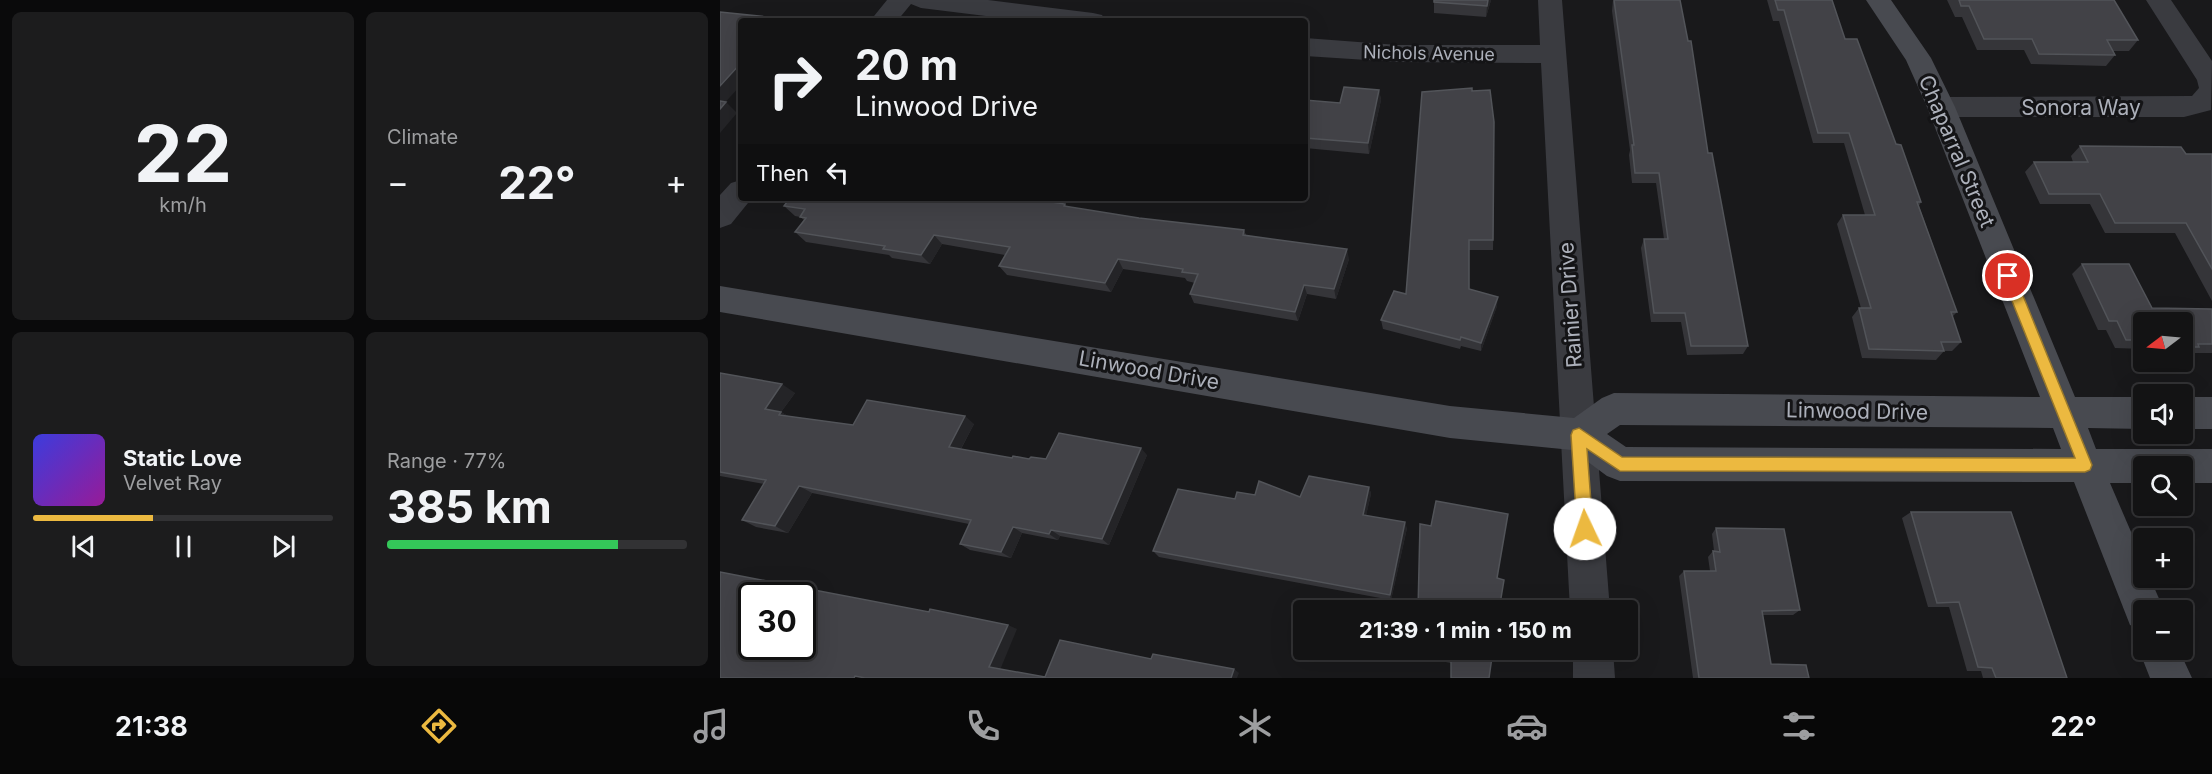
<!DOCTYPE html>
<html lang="en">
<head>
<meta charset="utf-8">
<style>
  body { margin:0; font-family:Inter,sans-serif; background:#1c1c1d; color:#f1f3f6; height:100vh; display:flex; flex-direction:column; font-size:22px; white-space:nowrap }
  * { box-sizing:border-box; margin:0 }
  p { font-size:20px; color:#9d9ea0 }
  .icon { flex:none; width:33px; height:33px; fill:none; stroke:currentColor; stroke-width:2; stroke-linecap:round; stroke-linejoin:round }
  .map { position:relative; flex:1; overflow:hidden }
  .details { display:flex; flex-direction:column; gap:12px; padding:12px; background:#0a0a0b; width:720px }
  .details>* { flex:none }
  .guide { position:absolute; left:18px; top:18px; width:570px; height:183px; border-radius:6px; box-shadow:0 6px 24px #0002,0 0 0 2px #323234; background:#131314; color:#f1f3f6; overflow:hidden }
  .needle { width:39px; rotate:254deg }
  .fabs { position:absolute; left:1413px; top:312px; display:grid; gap:12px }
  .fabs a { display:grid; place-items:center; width:60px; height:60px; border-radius:6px; background:#131314; box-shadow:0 6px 24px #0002,0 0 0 2px #323234; font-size:30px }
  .speed { position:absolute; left:18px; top:582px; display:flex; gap:12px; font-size:30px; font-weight:700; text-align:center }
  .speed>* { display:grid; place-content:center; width:78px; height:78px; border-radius:50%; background:#131314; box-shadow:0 6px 24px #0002,0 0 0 2px #323234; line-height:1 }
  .speed .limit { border:3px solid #111; border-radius:9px; background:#fff; color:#111 }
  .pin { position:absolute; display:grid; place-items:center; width:51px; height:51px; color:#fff; margin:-26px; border:3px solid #fff; border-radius:50%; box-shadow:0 2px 6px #0007 }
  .me { position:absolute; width:66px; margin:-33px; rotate:357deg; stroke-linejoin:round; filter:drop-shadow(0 0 4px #0008) }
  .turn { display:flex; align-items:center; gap:21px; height:126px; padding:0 18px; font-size:27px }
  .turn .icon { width:78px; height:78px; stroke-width:2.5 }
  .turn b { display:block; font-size:42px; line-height:51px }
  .then { display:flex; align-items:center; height:57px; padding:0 18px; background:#0003; gap:12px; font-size:22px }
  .big { font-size:45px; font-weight:700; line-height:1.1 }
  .details .card { flex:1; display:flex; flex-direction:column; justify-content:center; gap:9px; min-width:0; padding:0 21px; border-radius:9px; background:#1c1c1d }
  .details .dial { align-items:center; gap:0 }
  .dial b { font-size:78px; line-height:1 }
  .song { display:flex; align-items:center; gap:18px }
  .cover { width:72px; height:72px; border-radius:9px; background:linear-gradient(135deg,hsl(240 70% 55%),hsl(300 70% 35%)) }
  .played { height:6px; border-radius:3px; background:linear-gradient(90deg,#ecb940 40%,#323234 40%) }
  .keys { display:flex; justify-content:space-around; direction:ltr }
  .heat { display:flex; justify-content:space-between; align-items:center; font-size:33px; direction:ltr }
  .charge { height:9px; border-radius:4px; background:linear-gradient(90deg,#34c759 77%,#323234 0) }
  .details .tiles { flex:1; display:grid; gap:12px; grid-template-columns:repeat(2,1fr) }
  .trip { position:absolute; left:573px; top:600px; width:345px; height:60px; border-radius:6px; background:#131314; box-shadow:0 6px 24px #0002,0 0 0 2px #323234; font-weight:700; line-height:60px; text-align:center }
  .menu { display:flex; height:96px; justify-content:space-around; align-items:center; background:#080808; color:#9d9ea0 }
  .menu .icon { width:42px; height:42px }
  .menu .current { color:#ecb940 }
  .menu b { font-size:27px; color:#f1f3f6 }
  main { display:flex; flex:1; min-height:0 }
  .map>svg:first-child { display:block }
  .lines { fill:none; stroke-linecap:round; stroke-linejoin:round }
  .street { fill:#3a3b40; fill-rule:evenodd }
  .secondary { fill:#484a50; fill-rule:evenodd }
  .wall { fill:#353539 }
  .shaded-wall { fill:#242427 }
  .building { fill:#424247; stroke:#525459; stroke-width:1.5; fill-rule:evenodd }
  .route { fill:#ecb940; stroke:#99782a; stroke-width:1.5 }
  .labels { text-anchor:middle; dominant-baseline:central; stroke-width:6; stroke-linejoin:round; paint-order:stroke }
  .far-street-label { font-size:18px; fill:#acb0ba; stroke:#141416 }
  .street-label { font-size:21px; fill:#acb0ba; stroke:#141416 }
</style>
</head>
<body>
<main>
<section class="details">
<div class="tiles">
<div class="card dial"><b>22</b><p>km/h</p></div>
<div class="card"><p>Climate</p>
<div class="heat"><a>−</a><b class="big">22°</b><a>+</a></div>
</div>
<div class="card">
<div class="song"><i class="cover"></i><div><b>Static Love</b><p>Velvet Ray</p></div></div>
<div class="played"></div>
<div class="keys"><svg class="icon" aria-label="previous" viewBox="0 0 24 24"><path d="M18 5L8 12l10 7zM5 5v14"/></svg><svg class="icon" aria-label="pause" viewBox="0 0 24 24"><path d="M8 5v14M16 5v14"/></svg><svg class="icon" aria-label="next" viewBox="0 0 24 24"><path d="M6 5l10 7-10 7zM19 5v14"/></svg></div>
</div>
<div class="card"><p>Range · 77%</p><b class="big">385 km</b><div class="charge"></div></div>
</div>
</section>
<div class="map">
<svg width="1492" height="678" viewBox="0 0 1492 678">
  <rect width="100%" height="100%" fill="#19191b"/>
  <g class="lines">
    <g class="street">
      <polygon points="167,0 268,0 373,13 382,15 386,21 306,21 201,8 191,4 177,21 150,21"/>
      <polygon points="818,0 842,0 890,610 850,610 821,63 678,62 585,56 585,38 678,45 820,45"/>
      <polygon points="1426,0 1451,0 1492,61 1491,110 1464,117 1221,117 1211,114 1207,107 1211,100 1221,97 1472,96 1479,88 1477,80"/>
      <polygon points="21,180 21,198 32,198 11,224 0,228 0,195 11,183"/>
      <polygon points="853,650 893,650 895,678 853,678"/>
    </g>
    <g class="secondary">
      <path d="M1146,0H1171L1211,58L1235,107L1355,397H1424V429L1368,428L1376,449H1492V483H1462V466H1424V483H1390L1424,562V578H1430L1444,610H1424V631L1410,625L1354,482L900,481L887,476L852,450L730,438L0,312V286L730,406L854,418L882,398L894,393L1320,397L1207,107L1186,60ZM900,425L1333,428L1341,449L906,447L887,434Z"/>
      <rect x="1462" y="397" width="30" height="32"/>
      <polygon points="1424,639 1424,650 1459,650 1472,678 1430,678 1419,650"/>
    </g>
  </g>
  <g class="wall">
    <polygon points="771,0 766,17 714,13 714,2"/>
    <polygon points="893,0 988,153 1028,346 1023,354 967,355 961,322 931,322 921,248 924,239 944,239 936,183 912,183 909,155 910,150 892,11"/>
    <polygon points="1047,0 1112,0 1125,39 1176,144 1201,202 1199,206 1237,312 1232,317 1241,342 1232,351 1224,351 1216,360 1142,358 1132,317 1139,308 1141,308 1117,224 1123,215 1145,215 1124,143 1093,143 1059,21 1053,21"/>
    <polygon points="1227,0 1394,0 1418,40 1409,51 1393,51 1395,55 1386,66 1311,64 1304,50 1257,50 1242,17 1235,17"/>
    <polygon points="659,90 661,100 649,154 585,148 585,100 620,103"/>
    <polygon points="752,91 774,194 773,250 749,250 749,289 777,306 761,351 741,346 740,349 663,329 661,320 686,294"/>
    <polygon points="1360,146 1466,154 1492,154 1492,301 1455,233 1385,233 1370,204 1320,204 1305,172 1314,162 1353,162 1351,156"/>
    <polygon points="345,204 347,207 419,218 524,230 526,235 629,259 616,299 587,294 578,321 474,303 470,294 475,283 467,281 465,278 403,269 391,292 287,275 279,266 285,255 222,244 210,264 172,258 169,255 86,242 75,232 84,220 80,217 75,216 64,206"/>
    <polygon points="1362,264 1432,308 1492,309 1492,353 1470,353 1466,355 1462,355 1462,322 1424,322 1424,349 1395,348 1386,330 1378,330 1352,274"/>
    <polygon points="0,373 75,393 61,412 68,416 133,425 254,424 241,449 292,458 326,459 427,455 389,545 340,536 338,540 302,533 291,558 250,550 240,544 249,524 92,493 68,533 36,527 22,520 44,484 0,476"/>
    <polygon points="649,487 651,494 646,515 687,528 671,600 439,557 433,551 515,499 535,495 580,497"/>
    <polygon points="1191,512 1347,678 1263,678 1261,671 1247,671 1229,607 1208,607 1182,518"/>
    <polygon points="996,528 1080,610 1073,615 1043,615 1051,664 1089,678 973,678 959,576 964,571 990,571 988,557 993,551 994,551 992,534"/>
    <polygon points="773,650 731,663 699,657 697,653"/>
  </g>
  <g class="shaded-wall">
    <polygon points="768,0 771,0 766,17 767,6"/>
    <polygon points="21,63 21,85 0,108 0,86"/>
    <polygon points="659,90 661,100 649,154 648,143"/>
    <polygon points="6,102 17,113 0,133 0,109"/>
    <polygon points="214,235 222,244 210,264 201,255"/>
    <polygon points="627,249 629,259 616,299 614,289"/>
    <polygon points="398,259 403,269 391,292 385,283"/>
    <polygon points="584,285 587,294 578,321 575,312"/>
    <polygon points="778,297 777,306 761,351 761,343"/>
    <polygon points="62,384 75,393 61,412 73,419 71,422 45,409"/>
    <polygon points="245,416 254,424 238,454 229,447"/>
    <polygon points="421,448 427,455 389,545 382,539"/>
    <polygon points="79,486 92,493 68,533 55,526"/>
    <polygon points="649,487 651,494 645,521 643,515"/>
    <polygon points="685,522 687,528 671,600 670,595"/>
    <polygon points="293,527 302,533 291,558 281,552"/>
    <polygon points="331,530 340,536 338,540 329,534"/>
    <polygon points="288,625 297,629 280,670 269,667"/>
    <polygon points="514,669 519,673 517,678 511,678"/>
  </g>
  <g class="building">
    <polygon points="714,0 768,0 767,6 714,2"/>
    <polygon points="894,0 960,0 968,41 971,41 988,153 992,153 1028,346 971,346 965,313 934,313 924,239 948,239 939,173 915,173 912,145 914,145"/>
    <polygon points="1055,0 1112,0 1125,39 1137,39 1176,144 1181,145 1201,202 1197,202 1237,312 1231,312 1241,342 1221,342 1224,351 1149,349 1139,308 1151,308 1123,215 1155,215 1129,133 1098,133 1064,10 1058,10"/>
    <polygon points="1239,0 1394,0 1418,40 1387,40 1395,55 1319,54 1312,39 1264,39 1249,6 1241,6"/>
    <polygon points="0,12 67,19 66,21 21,21 21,63 0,86"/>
    <polygon points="624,87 659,90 648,143 585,138 585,100 620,103"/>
    <polygon points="752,88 752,91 770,90 774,122 773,240 749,240 749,289 778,297 761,343 741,337 740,340 661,320 674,291 686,294 702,92"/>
    <polygon points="0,101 6,102 0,109"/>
    <polygon points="1360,146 1461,147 1466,154 1492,154 1492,269 1466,223 1395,223 1380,194 1329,194 1314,162 1368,162"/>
    <polygon points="70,198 304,198 345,204 344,206 419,218 524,230 523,235 627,249 614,289 584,285 575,312 470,294 478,274 462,272 463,269 398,259 385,283 279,266 290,247 214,235 201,255 163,249 165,246 75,232 86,218 80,217 85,209 64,206"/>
    <polygon points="1362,264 1409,264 1432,308 1492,309 1492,344 1478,344 1479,347 1462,347 1462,322 1424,322 1424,340 1406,340 1397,321 1389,321"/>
    <polygon points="0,373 62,384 45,409 61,412 59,415 133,425 147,400 245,416 229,447 292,458 293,456 309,459 311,457 326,459 339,433 421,448 382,539 331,530 329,534 293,527 281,552 240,544 251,520 79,486 55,526 22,520 46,480 0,472"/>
    <polygon points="589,476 649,487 643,515 685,522 670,595 433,551 458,489 515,499 517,492 535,495 539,481 580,497"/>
    <polygon points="716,501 788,514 777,578 784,580 779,610 698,610 700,524 711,526"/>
    <polygon points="1191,512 1291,512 1347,678 1276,678 1272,668 1258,667 1239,602 1217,603"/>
    <polygon points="996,528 1064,529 1080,610 1042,611 1051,664 1086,665 1089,678 979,678 964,571 996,571 993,551 1000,552"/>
    <path d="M0,572L209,612L210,609L288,625L269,667L325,677L340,640L431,659L433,654L514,669L511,678H145L135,676L134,678H0ZM32,596H82V646H32Z"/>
    <polygon points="698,650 773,650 769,678 731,678 731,660 697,653"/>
  </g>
  <polygon class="route" points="1288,270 1295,276 1372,465 1370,470 1365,472 900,471 867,449 873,529 870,534 865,536 859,534 857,529 851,435 853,430 859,428 902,457 1355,458 1282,276"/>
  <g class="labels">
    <g class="far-street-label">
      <text transform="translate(709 53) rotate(1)">Nichols Avenue</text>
    </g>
    <g class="street-label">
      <text x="1361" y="107">Sonora Way</text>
      <text transform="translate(1237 151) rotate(67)">Chaparral Street</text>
      <text transform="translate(850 305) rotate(-94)">Rainier Drive</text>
      <text transform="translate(429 370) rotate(10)">Linwood Drive</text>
      <text transform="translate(1137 411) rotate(1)">Linwood Drive</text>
    </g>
  </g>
</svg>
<div class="fabs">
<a><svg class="needle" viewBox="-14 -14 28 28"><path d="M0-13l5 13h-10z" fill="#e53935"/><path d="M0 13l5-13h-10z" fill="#9d9ea0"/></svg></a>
<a><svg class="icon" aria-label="sound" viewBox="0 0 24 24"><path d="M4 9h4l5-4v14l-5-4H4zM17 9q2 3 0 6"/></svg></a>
<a><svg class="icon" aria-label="search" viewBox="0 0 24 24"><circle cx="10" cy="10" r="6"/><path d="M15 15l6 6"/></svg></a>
<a>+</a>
<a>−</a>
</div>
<div class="speed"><div class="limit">30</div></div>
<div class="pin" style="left:1288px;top:276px;background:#d93025"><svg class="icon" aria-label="arrive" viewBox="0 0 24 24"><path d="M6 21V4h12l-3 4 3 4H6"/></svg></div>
<svg class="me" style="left:865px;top:529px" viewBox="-20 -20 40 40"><circle r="19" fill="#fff"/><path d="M0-13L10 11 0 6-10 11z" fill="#ecb940"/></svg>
<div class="trip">21:39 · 1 min · 150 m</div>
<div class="guide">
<div class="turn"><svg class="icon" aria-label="right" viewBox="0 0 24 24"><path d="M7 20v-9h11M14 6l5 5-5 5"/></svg><div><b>20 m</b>Linwood Drive</div></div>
<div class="then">Then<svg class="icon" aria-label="left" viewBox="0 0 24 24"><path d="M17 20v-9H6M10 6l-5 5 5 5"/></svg></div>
</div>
</div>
</main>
<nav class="menu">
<b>21:38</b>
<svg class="icon current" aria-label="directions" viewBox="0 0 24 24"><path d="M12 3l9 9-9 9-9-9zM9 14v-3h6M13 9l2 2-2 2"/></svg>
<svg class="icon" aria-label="music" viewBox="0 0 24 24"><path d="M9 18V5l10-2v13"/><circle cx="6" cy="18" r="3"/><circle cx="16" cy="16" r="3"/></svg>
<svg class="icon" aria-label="phone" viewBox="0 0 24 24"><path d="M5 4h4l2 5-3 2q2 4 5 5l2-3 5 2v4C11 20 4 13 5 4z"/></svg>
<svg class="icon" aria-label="climate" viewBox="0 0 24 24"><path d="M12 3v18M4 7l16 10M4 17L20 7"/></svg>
<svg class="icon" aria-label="car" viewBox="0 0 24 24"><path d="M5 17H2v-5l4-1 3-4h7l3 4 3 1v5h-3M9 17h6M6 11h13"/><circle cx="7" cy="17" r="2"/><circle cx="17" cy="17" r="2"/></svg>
<svg class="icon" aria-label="filters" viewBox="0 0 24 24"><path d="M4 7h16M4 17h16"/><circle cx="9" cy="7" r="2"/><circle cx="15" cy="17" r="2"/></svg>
<b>22°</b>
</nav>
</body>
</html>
